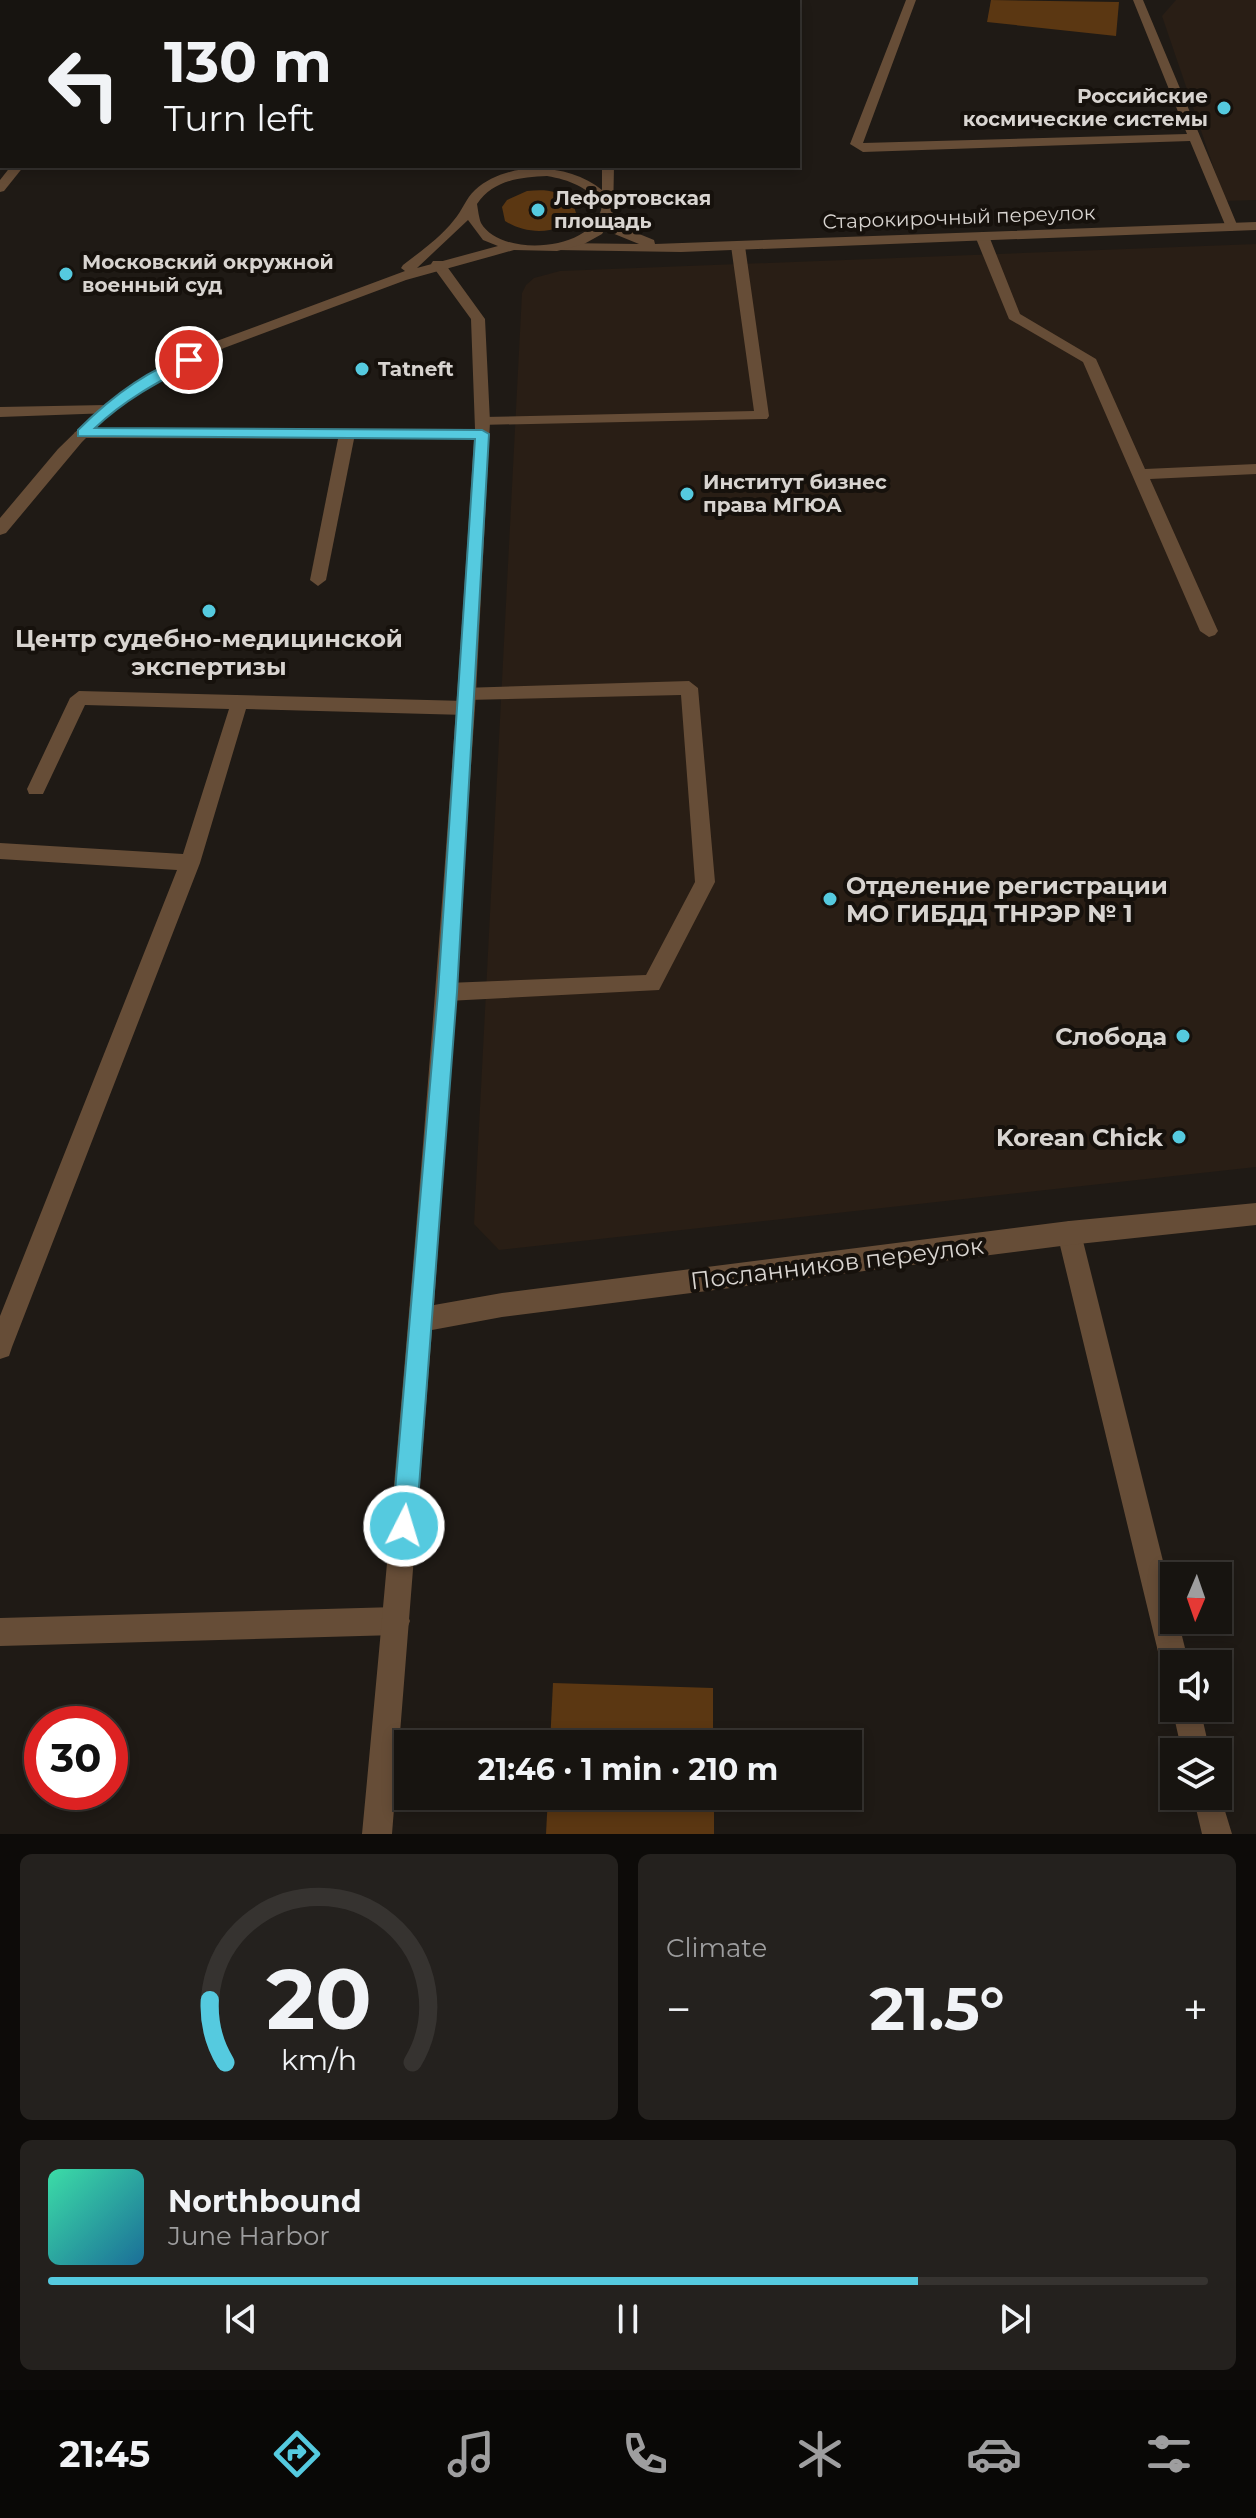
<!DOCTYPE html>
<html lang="en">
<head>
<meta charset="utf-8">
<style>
  body { margin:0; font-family:Montserrat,sans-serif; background:#24211e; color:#f1f3f6; height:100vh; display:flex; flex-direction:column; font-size:30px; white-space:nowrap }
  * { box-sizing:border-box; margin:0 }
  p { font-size:26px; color:#9e9e9f }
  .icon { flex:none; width:44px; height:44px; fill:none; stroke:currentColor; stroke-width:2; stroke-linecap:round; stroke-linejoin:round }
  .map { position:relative; height:1834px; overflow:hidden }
  .sheet { display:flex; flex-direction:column; gap:20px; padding:20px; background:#0d0b09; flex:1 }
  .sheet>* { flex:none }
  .top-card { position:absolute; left:0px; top:0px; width:800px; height:168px; box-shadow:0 4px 12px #0003,0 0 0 2px #363330; background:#171410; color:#f1f3f6; overflow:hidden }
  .needle { width:52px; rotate:182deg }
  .controls { position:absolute; left:1160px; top:1562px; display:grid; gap:16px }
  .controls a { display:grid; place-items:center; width:72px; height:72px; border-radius:0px; background:#171410; box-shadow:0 4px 12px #0003,0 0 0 2px #363330; font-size:40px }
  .speed { position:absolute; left:24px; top:1706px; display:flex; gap:16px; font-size:40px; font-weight:700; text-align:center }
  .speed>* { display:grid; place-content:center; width:104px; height:104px; border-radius:50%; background:#171410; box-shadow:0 4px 12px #0003,0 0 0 2px #363330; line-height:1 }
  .speed .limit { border:12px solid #d22; background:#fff; color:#111 }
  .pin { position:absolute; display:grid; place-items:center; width:68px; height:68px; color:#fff; margin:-34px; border:4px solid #fff; border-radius:50%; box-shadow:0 2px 8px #0007 }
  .me { position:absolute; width:88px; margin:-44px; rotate:5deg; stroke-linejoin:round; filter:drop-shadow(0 0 6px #0008) }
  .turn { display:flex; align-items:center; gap:28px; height:168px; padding:0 32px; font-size:36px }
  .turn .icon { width:104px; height:104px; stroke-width:2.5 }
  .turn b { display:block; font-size:56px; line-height:68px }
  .big { font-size:60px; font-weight:700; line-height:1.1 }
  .sheet .widget { flex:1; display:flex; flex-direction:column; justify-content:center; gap:12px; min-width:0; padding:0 28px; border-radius:12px; background:#24211e }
  .sheet .dial { align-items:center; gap:0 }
  .dial svg { height:208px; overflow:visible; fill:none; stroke:#363330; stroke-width:7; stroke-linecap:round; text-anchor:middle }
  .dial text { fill:#f1f3f6; stroke:none }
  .song { display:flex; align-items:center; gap:24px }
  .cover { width:96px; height:96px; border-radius:12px; background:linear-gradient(135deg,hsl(160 70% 55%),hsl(200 70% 35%)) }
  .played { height:8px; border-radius:4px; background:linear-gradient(90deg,#55cadf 75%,#363330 75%) }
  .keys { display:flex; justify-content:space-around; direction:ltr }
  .heat { display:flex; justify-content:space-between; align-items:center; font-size:44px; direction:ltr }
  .sheet .tiles { flex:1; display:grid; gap:20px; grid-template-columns:1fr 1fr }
  .widget:last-child { grid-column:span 2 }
  .trip { position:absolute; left:394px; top:1730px; width:468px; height:80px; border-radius:0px; background:#171410; box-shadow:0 4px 12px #0003,0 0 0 2px #363330; font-weight:700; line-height:80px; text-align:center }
  .menu { display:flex; height:128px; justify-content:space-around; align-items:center; background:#090806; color:#9e9e9f }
  .menu .icon { width:56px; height:56px }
  .menu .selected { color:#55cadf }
  .menu b { font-size:36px; color:#f1f3f6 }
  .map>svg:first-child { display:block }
  .built { fill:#291e15 }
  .green { fill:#5b3712 }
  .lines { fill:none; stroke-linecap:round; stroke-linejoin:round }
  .service { fill:#664d37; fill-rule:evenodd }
  .minor { fill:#664d37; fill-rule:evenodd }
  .tertiary { fill:#664d37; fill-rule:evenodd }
  .route { fill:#55cadf; stroke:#378391; stroke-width:2 }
  .poi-dot { fill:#55cadf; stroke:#16110c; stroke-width:3 }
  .labels { text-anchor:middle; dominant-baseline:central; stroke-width:8; stroke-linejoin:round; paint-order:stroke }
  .far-poi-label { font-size:20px; font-weight:bold; fill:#d8d4d0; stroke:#16110c; text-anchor:start }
  .far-street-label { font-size:20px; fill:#d8d4d0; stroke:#16110c }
  .poi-label { font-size:24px; font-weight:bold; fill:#d8d4d0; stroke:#16110c; text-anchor:end }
  .street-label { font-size:24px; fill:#d8d4d0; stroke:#16110c }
</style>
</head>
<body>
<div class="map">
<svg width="1256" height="1834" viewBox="0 0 1256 1834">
  <rect width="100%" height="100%" fill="#1f1a15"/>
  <g class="built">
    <polygon points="0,0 641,0 2,2 2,68"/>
    <polygon points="1176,0 1256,0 1256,200 1225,201 1162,16"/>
    <polygon points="1256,244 1256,1167 499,1250 474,1224 522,293 526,285 534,278 560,271"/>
  </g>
  <g class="green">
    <polygon points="991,0 1119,2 1116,36 987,22"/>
    <path d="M527,191C544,189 557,190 572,200L576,213C561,236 526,235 505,221L502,207L507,200Z"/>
    <polygon points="553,1683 713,1688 713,1744 550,1744"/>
    <polygon points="548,1796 714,1796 714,1834 546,1834"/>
  </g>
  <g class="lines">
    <g class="service">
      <polygon points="906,0 916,0 863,143 1187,134 1133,0 1143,0 1238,227 1232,231 1226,227 1190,141 863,152 850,144"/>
      <polygon points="11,166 24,166 4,191 0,192 0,180"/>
      <polygon points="982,232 989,236 1020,314 1096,359 1145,469 1256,464 1256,474 1150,479 1218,631 1215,635 1209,637 1200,631 1083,362 1009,319 975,236"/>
      <polygon points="738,242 745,246 769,416 767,419 478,425 478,419 483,417 754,411 731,246"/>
      <polygon points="106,405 111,407 111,413 0,417 0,407"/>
      <polygon points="347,429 355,434 326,580 318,586 310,580 339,434"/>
      <polygon points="689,681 698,688 715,882 659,990 447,1001 440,999 437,992 440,985 447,983 646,975 695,882 681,695 467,700 461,698 458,693 461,688"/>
      <polygon points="79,691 466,701 475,708 466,715 246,709 200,863 12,1347 9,1356 0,1359 0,1316 177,870 0,859 0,843 183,854 229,709 85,705 43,794 29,794 27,789 70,698"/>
      <polygon points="1069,1221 1077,1225 1081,1233 1174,1605 1174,1620 1178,1620 1189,1664 1174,1664 1174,1677 1165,1674 1161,1664 1057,1233 1061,1225"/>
      <polygon points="396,1607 406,1611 410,1621 406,1631 396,1635 0,1646 0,1618"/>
      <polygon points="1174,1703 1174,1708 1200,1708 1210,1752 1182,1752 1172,1708"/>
      <polygon points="1218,1788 1232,1834 1202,1834 1193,1796 1218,1796"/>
    </g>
    <g class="minor">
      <polygon points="602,213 612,213 622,227 654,240 655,244 1256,222 1256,230 681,252 556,250 554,247 561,243 639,244 612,233 601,216"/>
      <path d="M433,261H443L485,319L490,422L476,693L434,1305L502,1293L1069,1221L1256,1203V1225L1069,1245L502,1317L432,1330L392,1834H362C406,1369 445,905 474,439L82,438L74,433L82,428L475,429L471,319L431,264Z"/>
    </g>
    <path class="tertiary" d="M602,166H614L613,216L602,234L584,244L557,251L514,250L406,280L224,348L153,383L110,414L82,442L6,533L0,535V518L58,449L100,408L143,377L214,342L405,271L401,268L403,265C421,251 440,238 454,220C462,211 466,198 475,190C508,160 569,163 602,190ZM547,176C570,180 587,187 602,205C597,251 502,259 481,223C479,218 478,210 477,204C493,180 521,177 547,176ZM468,220L483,240L498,246L417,268Z"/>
  </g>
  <path class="route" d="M189,356L196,360L194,363C158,382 124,400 95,428L482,430L489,434L457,992L416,1526L413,1535L404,1538L396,1535L392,1526L438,992L475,439L78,436V430C108,400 148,369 189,356Z"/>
  <g class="poi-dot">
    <circle cx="1224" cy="108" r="8"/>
    <circle cx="538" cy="210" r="8"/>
    <circle cx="66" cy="274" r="8"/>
    <circle cx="362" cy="369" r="8"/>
    <circle cx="687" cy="494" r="8"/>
    <circle cx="209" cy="611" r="8"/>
    <circle cx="830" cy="899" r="8"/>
    <circle cx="1183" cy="1036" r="8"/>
    <circle cx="1179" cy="1137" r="8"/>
  </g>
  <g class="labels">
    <g class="far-poi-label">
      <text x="1208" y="96" text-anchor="end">Российские<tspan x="1208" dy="23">космические системы</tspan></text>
      <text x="554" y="198">Лефортовская<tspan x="554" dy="23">площадь</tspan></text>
      <text x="82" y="262">Московский окружной<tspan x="82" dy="23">военный суд</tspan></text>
      <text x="378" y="369">Tatneft</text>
      <text x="703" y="482">Институт бизнес<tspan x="703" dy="23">права МГЮА</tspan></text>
    </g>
    <g class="far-street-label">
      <text transform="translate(959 217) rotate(-2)">Старокирочный переулок</text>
    </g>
    <g class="poi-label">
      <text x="209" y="638" text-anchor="middle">Центр судебно-медицинской<tspan x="209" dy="28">экспертизы</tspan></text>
      <text x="846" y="885" text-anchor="start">Отделение регистрации<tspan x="846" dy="28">МО ГИБДД ТНРЭР № 1</tspan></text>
      <text x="1167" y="1036">Слобода</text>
      <text x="1163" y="1137">Korean Chick</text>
    </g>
    <g class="street-label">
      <text transform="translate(837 1263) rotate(-7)">Посланников переулок</text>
    </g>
  </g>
</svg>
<div class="controls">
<a><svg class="needle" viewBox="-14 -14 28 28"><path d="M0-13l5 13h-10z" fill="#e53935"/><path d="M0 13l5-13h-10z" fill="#9e9e9f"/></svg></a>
<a><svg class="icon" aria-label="sound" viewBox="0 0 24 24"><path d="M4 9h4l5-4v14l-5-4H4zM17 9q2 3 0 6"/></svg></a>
<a><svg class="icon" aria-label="layers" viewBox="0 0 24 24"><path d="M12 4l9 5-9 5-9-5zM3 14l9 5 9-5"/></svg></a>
</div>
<div class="speed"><div class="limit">30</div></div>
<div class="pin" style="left:189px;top:360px;background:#d93025"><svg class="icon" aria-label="arrive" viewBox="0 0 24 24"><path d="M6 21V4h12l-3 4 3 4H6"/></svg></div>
<svg class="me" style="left:404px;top:1526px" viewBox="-20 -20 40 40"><circle r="17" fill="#55cadf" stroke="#fff" stroke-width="3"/><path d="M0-11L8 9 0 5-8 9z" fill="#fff"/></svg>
<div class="trip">21:46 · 1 min · 210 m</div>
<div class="top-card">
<div class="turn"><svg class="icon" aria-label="left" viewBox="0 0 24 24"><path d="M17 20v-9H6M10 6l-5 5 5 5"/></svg><div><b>130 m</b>Turn left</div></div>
</div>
</div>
<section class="sheet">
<div class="tiles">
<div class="widget dial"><svg viewBox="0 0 100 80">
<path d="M14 69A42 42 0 1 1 86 69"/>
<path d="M14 69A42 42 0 0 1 8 45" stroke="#55cadf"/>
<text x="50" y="56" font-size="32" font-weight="700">20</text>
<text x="50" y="72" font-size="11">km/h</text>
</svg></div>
<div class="widget"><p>Climate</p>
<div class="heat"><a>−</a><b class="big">21.5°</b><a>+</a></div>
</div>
<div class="widget">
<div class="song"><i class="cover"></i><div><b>Northbound</b><p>June Harbor</p></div></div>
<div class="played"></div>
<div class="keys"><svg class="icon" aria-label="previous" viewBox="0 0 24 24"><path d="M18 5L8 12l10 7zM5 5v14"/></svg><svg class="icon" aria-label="pause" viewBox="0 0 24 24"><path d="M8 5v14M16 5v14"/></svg><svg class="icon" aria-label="next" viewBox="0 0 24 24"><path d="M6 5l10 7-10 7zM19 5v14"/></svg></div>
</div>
</div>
</section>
<nav class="menu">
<b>21:45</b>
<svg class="icon selected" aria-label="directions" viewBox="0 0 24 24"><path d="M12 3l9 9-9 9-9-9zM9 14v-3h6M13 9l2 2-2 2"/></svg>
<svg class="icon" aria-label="music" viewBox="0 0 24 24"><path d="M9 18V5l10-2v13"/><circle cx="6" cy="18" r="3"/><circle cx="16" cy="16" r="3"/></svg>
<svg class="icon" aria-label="phone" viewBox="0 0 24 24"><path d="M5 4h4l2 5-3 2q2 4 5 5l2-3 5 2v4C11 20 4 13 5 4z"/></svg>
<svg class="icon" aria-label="climate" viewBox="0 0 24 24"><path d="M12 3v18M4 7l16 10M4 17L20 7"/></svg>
<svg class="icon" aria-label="car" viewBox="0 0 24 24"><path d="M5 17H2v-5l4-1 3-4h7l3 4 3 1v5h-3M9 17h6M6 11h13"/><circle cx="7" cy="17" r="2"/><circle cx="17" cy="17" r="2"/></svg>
<svg class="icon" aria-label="filters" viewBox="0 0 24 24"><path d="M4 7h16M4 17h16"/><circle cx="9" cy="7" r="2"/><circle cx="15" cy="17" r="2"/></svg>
</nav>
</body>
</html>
